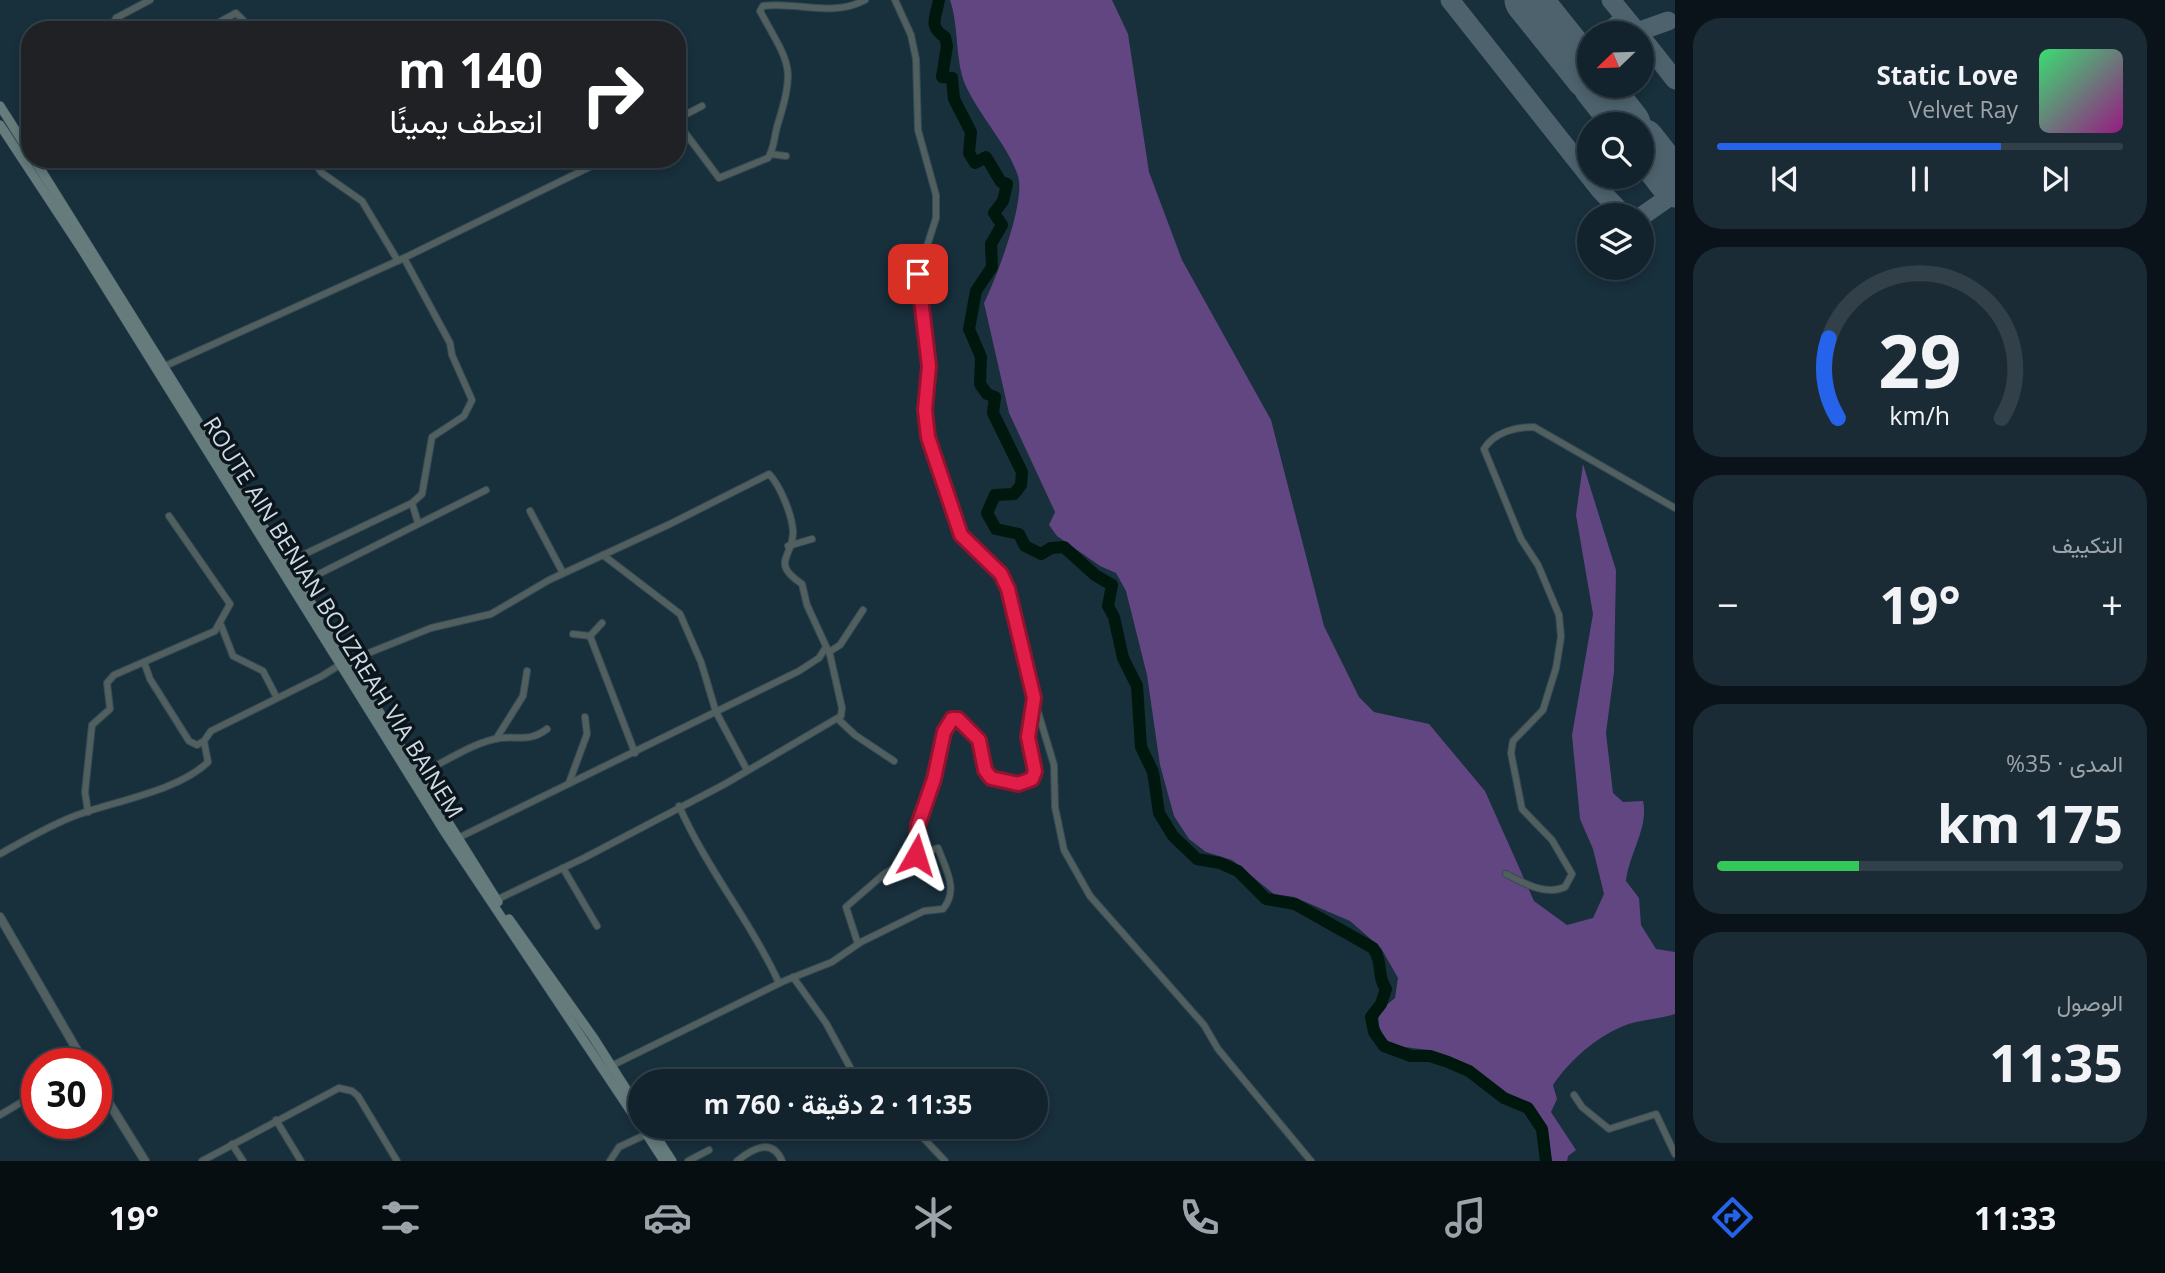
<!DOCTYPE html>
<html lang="ar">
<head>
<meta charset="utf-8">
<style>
  body { margin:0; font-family:"Open Sans",Vazirmatn,sans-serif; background:#1b2b35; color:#f1f3f6; direction:rtl; height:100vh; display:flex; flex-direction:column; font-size:26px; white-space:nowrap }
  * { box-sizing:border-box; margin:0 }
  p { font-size:23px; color:#9ca4aa }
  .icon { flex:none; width:38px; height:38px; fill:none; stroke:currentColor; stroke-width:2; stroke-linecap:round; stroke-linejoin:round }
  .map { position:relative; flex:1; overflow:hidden; direction:ltr }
  .side { display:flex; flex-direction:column; gap:18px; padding:18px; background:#0a1319; width:490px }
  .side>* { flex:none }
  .hud { position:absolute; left:21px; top:21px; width:665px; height:147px; border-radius:28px; box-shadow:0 4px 10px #0003,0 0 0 2px #314049; direction:rtl; background:#202124; color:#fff; overflow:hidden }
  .needle { width:46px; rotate:247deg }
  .tools { position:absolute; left:1577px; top:21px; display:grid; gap:14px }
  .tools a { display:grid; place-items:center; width:77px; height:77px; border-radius:50%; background:#12232d; box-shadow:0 4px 10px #0003,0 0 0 2px #314049; font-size:35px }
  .speed { position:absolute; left:21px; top:1048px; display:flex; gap:14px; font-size:35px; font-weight:700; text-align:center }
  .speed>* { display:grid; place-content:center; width:91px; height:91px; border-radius:50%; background:#12232d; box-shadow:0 4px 10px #0003,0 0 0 2px #314049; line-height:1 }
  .speed .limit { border:10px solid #d22; background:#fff; color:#111 }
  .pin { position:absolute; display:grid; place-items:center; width:60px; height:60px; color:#fff; margin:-30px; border-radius:14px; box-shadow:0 4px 10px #0006 }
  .me { position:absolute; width:77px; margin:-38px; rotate:6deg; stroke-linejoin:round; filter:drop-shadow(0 0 5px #0008) }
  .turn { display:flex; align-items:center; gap:24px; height:147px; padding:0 28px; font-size:32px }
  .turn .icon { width:91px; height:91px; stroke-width:2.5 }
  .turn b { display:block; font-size:49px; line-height:60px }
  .big { font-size:52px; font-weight:700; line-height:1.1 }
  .side .tile { flex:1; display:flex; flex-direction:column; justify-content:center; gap:10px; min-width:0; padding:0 24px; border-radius:28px; background:#1b2b35 }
  .side .dial { align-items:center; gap:0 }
  .dial svg { height:182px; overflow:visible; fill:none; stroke:#314049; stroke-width:7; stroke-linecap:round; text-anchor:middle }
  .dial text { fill:#f1f3f6; stroke:none }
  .song { display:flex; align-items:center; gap:21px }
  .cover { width:84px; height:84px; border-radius:10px; background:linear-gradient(135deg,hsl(140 70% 55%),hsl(310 70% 35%)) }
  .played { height:7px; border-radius:4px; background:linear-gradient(90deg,#2563eb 70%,#314049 70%) }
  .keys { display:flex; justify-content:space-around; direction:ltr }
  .heat { display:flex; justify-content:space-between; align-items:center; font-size:38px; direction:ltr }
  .charge { height:10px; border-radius:5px; background:linear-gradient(90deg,#34c759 35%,#314049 0) }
  .trip { position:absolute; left:628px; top:1069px; width:420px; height:70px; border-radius:35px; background:#12232d; box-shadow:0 4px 10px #0003,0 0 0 2px #314049; font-weight:700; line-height:70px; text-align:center; direction:rtl }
  .menu { display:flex; height:112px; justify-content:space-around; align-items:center; background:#070e12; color:#9ca4aa }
  .menu .icon { width:49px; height:49px }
  .menu .selected { color:#2563eb }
  .menu b { font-size:32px; color:#f1f3f6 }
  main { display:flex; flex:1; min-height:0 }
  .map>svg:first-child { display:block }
  .forest { fill:#614681 }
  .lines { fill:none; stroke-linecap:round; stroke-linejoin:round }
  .river { stroke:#00170e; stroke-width:12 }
  .taxiway { stroke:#4d626d; stroke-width:19 }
  .runway { stroke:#4d626d; stroke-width:47 }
  .minor-casing { stroke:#354b57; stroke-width:8 }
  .tertiary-casing { stroke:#354b57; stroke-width:10 }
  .secondary-casing { stroke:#354b57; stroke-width:10 }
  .minor { stroke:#515f5f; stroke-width:6 }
  .tertiary { stroke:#515f5f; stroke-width:8 }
  .secondary { stroke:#657b7c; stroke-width:9 }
  .route-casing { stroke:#92132f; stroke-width:18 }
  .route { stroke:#e11d48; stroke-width:12 }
  .labels { text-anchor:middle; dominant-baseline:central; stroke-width:7; stroke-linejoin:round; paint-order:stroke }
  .street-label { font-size:23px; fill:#cddbe4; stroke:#0c151b }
</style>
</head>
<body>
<main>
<section class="side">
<div class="tile">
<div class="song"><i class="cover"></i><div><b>Static Love</b><p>Velvet Ray</p></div></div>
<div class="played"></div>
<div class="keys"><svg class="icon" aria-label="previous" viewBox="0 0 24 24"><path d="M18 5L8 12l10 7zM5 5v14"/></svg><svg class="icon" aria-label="pause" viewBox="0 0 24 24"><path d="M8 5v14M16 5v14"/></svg><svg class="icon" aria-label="next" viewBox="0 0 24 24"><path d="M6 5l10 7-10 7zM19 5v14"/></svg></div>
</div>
<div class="tile dial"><svg viewBox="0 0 100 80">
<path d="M14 69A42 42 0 1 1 86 69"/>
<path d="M14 69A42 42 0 0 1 10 34" stroke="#2563eb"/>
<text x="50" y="56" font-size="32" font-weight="700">29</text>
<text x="50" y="72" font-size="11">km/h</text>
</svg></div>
<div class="tile"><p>التكييف</p>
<div class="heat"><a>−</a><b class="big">19°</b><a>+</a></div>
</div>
<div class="tile"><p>المدى · 35%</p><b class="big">175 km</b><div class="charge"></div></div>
<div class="tile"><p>الوصول</p><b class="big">11:35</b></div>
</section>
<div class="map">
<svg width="1675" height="1161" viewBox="0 0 1675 1161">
  <rect width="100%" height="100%" fill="#182f3c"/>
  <path class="forest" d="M950,0H1112L1128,34L1149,172L1182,260L1271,420L1324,626L1359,697L1374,712L1429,724L1485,791L1534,901L1567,925L1593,918L1604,894L1593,849L1580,819L1572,735L1593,614L1576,515L1583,464L1616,570L1614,672L1606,733L1613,793L1623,802L1643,801C1649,827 1629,854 1626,881L1639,898L1641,925L1656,949L1675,952V1014C1659,1019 1639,1020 1626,1025C1597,1036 1570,1060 1553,1085L1557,1099L1551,1112L1576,1150L1568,1156L1567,1161H1551L1546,1130L1529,1105L1506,1095L1466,1064L1429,1050L1404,1047L1386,1041L1379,1026L1378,1012L1395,998L1398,978L1381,948L1350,921L1294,897L1274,894L1232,860L1206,852L1189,839L1174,816L1160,765L1147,675L1126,591L1116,573L1100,566L1057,536L1049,525L1055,512L1009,413L984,303C996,279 1026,201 1018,176C1009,147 978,114 965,84C955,60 959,26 950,0Z"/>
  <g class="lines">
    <path class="river" d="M939,0C936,17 928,27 945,37L947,46L942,77L952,78L954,99L971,132L969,153L975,163L986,157L1001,182L1007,184L1003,201L994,213L1002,225L991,244L992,267L976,291L969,329L981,357L980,384L987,394L995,397L993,413L1022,472L1021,485L1014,494L995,495L987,513L996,529L1019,534L1025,546L1041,554L1051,548L1064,547L1095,575L1112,585L1108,606L1114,617L1123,658L1137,686L1141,747L1153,772L1159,813L1173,836L1197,859L1220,863L1238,871L1266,899L1295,904L1373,948C1384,964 1376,975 1386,989L1381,1004L1371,1017L1374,1032L1384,1046L1411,1056H1430L1448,1062L1469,1071L1504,1098L1528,1108L1542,1129L1546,1161"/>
    <g class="taxiway">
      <polyline points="1450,0 1601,191 1624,215"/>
      <polyline points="1611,0 1638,33"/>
      <polyline points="1637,32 1668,21"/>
      <polyline points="1606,33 1625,19"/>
      <polyline points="1642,38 1675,80"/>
      <polyline points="1574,57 1589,46"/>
      <polyline points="1642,216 1675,193"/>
    </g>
    <g class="runway">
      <polyline points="1528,0 1589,76"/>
      <polyline points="1597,86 1627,124"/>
      <polyline points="1642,142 1675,184"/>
    </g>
    <defs>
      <g id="minor">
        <polyline points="110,30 116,18 150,0"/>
        <polyline points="205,30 236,13 253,30"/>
        <polyline points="677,119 702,106"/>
        <path d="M677,122L719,178L768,158C774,149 774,138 777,127C796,65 790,66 760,11L763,6C797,1 831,18 865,0"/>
        <polyline points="18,135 30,128"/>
        <polyline points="770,154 786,156"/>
        <polyline points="311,159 322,173 362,201 398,261"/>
        <polyline points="404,258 450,343 452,355 472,400 464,416 432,437 422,494 412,503 418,523"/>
        <polyline points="165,366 404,258 606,159"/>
        <polyline points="530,511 563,573"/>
        <polyline points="788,546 812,539"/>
        <polyline points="603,555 680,614 701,662 716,712 747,770"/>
        <polyline points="288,562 412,503"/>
        <polyline points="301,583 486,490"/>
        <polyline points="221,625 233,656 263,671 277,698"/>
        <polyline points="573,634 590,636 602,623"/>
        <polyline points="590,636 635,753"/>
        <polyline points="829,652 840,645 863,610"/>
        <polyline points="144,662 150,679 189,741 197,745 204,741"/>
        <polyline points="1035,702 1054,765 1055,807 1064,850 1090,896 1204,1025 1218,1049 1311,1161"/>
        <polyline points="838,719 855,735 894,761"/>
        <polyline points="496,739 523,696 527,671"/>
        <path d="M419,774C444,763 473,742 500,738C519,736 530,742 547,729"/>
        <polyline points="569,783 587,734 585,717"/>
        <path d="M679,806C707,869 751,922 779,983"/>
        <polyline points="88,812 85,792 92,725 110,709 107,683 114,675 215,631 230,604 169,516"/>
        <polyline points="458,838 799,671 819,658 826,647"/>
        <path d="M0,854C25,840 50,825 77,815C115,801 178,791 208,762L204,741L211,731L322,676L341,664L431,628L491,614L549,580L670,524L769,474C780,485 792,515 793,531C794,557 769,562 802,584L807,605L830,655L842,708L841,716L725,784L584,858L496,900"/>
        <polyline points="563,868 597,926"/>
        <path d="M1506,874C1524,883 1545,896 1565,887L1572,874L1552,840L1522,809L1511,753L1513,741L1543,710L1556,668L1561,637L1559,615L1538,565L1521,539L1484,449C1494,432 1516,427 1534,427L1675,508"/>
        <polyline points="858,944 846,907 884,874 916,855 917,828 949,721 958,719 979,740 985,770 991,778 1012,783 1032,779 1035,771 1028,737 1034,698 1008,589 1001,574 962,535 926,429 928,366 918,274 936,218 936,195 918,130 916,59 911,35 895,0"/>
        <polyline points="793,977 826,1023 858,1082"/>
        <path d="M609,1067L784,981L832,962L861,942L924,911L943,909C959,890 946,870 938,848L916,855"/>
        <polyline points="1574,1095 1582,1107 1609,1129 1656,1114 1675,1154"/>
        <polyline points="0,1115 37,1093"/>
        <polyline points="276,1120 301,1161"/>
        <polyline points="913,1127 945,1161"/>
        <polyline points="232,1144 243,1161"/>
        <polyline points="202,1161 339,1088 352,1091 358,1096 397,1161"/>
        <polyline points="610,1161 619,1147 647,1134"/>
        <polyline points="688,1161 709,1150"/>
        <path d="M737,1161C752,1149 772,1137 782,1161"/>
      </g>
      <g id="tertiary">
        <polyline points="0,917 85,1064"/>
        <polyline points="96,1082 145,1161"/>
      </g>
      <g id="secondary">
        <polyline points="0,106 30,153"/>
        <polyline points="0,125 81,248 446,834 640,1125"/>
        <polyline points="34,159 498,902"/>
        <polyline points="509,919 593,1037 640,1111"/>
        <polyline points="642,1127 664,1161"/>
        <polyline points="650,1127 672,1161"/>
      </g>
    </defs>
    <use href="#minor" class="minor-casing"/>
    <use href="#tertiary" class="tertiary-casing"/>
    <use href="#secondary" class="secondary-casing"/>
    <use href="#minor" class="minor"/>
    <use href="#tertiary" class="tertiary"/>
    <use href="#secondary" class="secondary"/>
  </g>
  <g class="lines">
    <defs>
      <polyline id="route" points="916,855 918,825 934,779 944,732 952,719 958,719 979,740 985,770 991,778 1018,784 1032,779 1035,771 1028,737 1034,698 1008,589 1001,574 961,535 928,437 925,410 929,366 918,274"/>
    </defs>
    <use href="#route" class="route-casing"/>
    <use href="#route" class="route"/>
  </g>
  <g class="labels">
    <g class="street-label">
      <text transform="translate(334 617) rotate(58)">ROUTE AIN BENIAN BOUZREAH VIA BAINEM</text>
    </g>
  </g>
</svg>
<div class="tools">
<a><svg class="needle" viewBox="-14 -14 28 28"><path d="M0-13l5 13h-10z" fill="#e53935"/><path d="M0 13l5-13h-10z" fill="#9ca4aa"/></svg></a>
<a><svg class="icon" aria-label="search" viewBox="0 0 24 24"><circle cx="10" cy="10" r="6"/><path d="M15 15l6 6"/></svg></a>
<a><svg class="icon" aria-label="layers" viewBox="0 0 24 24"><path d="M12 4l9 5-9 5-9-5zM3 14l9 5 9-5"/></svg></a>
</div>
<div class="speed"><div class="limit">30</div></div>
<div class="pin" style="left:918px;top:274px;background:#d93025"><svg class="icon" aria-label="arrive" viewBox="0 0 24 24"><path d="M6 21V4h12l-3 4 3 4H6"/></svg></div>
<svg class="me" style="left:916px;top:855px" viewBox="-20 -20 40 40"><path d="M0-17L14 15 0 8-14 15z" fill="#e11d48" stroke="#fff" stroke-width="4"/></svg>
<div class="trip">11:35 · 2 دقيقة · 760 m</div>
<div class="hud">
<div class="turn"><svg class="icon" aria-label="right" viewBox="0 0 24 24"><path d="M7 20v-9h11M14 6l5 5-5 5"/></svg><div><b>140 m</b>انعطف يمينًا</div></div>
</div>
</div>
</main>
<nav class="menu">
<b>11:33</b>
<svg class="icon selected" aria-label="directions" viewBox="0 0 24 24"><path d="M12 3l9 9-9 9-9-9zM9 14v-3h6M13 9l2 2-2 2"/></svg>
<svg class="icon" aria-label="music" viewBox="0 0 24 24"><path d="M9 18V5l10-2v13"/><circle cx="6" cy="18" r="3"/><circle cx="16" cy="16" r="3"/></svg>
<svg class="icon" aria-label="phone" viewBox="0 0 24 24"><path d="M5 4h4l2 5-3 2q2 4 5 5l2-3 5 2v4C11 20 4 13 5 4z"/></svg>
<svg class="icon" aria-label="climate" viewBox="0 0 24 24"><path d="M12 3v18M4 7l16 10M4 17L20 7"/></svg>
<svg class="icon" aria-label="car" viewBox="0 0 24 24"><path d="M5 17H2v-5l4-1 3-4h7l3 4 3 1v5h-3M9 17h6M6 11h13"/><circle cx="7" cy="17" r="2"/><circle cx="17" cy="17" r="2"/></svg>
<svg class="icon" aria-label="filters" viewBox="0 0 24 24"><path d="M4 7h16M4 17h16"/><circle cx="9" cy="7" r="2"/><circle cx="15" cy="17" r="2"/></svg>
<b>19°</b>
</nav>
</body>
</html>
